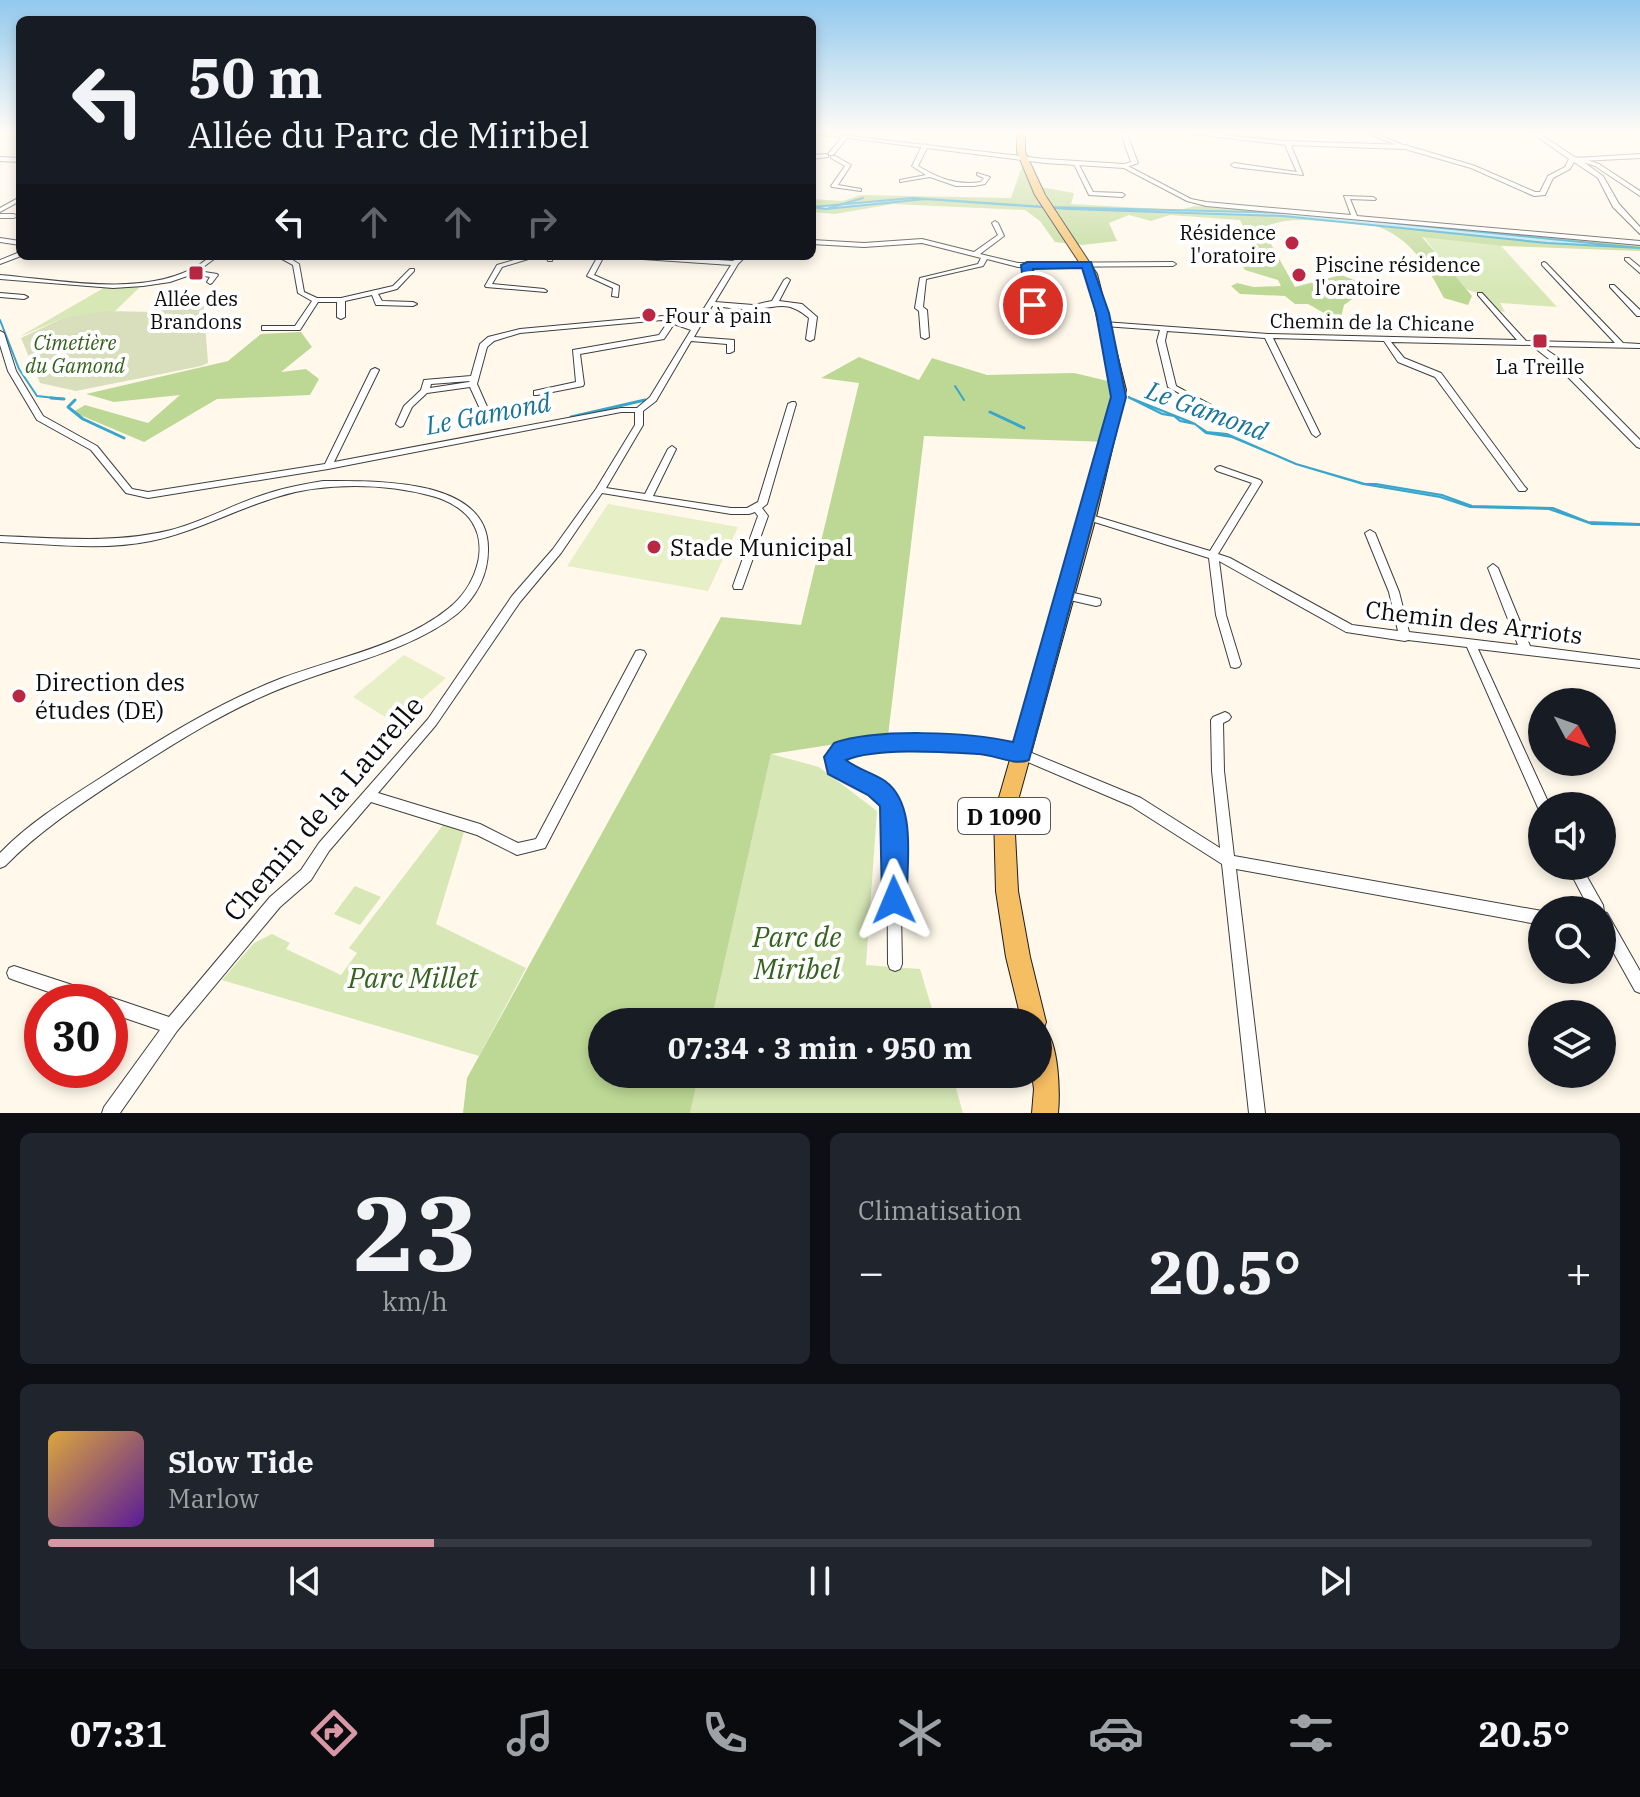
<!DOCTYPE html>
<html lang="fr">
<head>
<meta charset="utf-8">
<style>
  body { margin:0; font-family:"IBM Plex Serif",serif; background:#20242c; color:#f1f3f6; height:100vh; display:flex; flex-direction:column; font-size:30px; white-space:nowrap }
  * { box-sizing:border-box; margin:0 }
  p { font-size:26px; color:#9ea1a6 }
  .icon { flex:none; width:44px; height:44px; fill:none; stroke:currentColor; stroke-width:2; stroke-linecap:round; stroke-linejoin:round }
  .map { position:relative; height:1113px; overflow:hidden }
  .sheet { display:flex; flex-direction:column; gap:20px; padding:20px; background:#0d0f14; flex:1 }
  .sheet>* { flex:none }
  .top-card { position:absolute; left:16px; top:16px; width:800px; height:244px; border-radius:12px; box-shadow:0 4px 12px #0003; background:#171b24; color:#f1f3f6; overflow:hidden }
  .needle { width:52px; rotate:131deg }
  .buttons { position:absolute; left:1528px; top:688px; display:grid; gap:16px }
  .buttons a { display:grid; place-items:center; width:88px; height:88px; border-radius:50%; background:#171b24; box-shadow:0 4px 12px #0003; font-size:40px }
  .speed { position:absolute; left:24px; top:984px; display:flex; gap:16px; font-size:40px; font-weight:700; text-align:center }
  .speed>* { display:grid; place-content:center; width:104px; height:104px; border-radius:50%; background:#171b24; box-shadow:0 4px 12px #0003; line-height:1 }
  .speed .limit { border:12px solid #d22; background:#fff; color:#111 }
  .pin { position:absolute; display:grid; place-items:center; width:68px; height:68px; color:#fff; margin:-34px; border:4px solid #fff; border-radius:50%; box-shadow:0 2px 8px #0007 }
  .me { position:absolute; width:88px; margin:-44px; rotate:359deg; stroke-linejoin:round; filter:drop-shadow(0 0 6px #0008) }
  .turn { display:flex; align-items:center; gap:28px; height:168px; padding:0 40px; font-size:36px }
  .turn .icon { width:104px; height:104px; stroke-width:2.5 }
  .turn b { display:block; font-size:56px; line-height:68px }
  .lanes { display:flex; align-items:center; height:76px; padding:0 40px; background:#0003; justify-content:center; gap:40px; direction:ltr }
  .lanes .off { opacity:.35 }
  .big { font-size:60px; font-weight:700; line-height:1.1 }
  .sheet .tile { flex:1; display:flex; flex-direction:column; justify-content:center; gap:12px; min-width:0; padding:0 28px; border-radius:12px; background:#20242c }
  .sheet .dial { align-items:center; gap:0 }
  .dial b { font-size:104px; line-height:1 }
  .song { display:flex; align-items:center; gap:24px }
  .cover { width:96px; height:96px; border-radius:12px; background:linear-gradient(135deg,hsl(40 70% 55%),hsl(270 70% 35%)) }
  .played { height:8px; border-radius:4px; background:linear-gradient(90deg,#d897a5 25%,#363941 25%) }
  .keys { display:flex; justify-content:space-around; direction:ltr }
  .heat { display:flex; justify-content:space-between; align-items:center; font-size:44px; direction:ltr }
  .sheet .tiles { flex:1; display:grid; gap:20px; grid-template-columns:1fr 1fr }
  .tile:last-child { grid-column:span 2 }
  .trip { position:absolute; left:588px; top:1008px; width:464px; height:80px; border-radius:40px; background:#171b24; box-shadow:0 4px 12px #0003; font-weight:700; line-height:80px; text-align:center }
  .tabs { display:flex; height:128px; justify-content:space-around; align-items:center; background:#090b0e; color:#9ea1a6 }
  .tabs .icon { width:56px; height:56px }
  .tabs .on { color:#d897a5 }
  .tabs b { font-size:36px; color:#f1f3f6 }
  .map>svg:first-child { display:block }
  .green { fill:#d7e8b6 }
  .forest { fill:#bdd895 }
  .cemetery { fill:#d9dfbd }
  .pitch { fill:#e7efc7 }
  .water { fill:#b1e5f5; stroke:#39a5cb; stroke-width:2 }
  .lines { fill:none; stroke-linecap:round; stroke-linejoin:round }
  .stream-far1 { stroke:#39a5cb; stroke-width:2 }
  .stream { stroke:#39a5cb; stroke-width:3 }
  .minor-casing { stroke:#3f3f3f; stroke-width:2 }
  .tertiary-casing { stroke:#3f3f3f; stroke-width:2 }
  .primary-casing { stroke:#1d1d1d; stroke-width:2 }
  .minor { fill:#fff; fill-rule:evenodd }
  .tertiary { fill:#fff; fill-rule:evenodd }
  .primary { fill:#f6be63; fill-rule:evenodd }
  .route { fill:#1a73e8; stroke:#114b97; stroke-width:2 }
  .poi-dot { fill:#b92742; stroke:#fff; stroke-width:3 }
  .labels { text-anchor:middle; dominant-baseline:central; stroke-width:8; stroke-linejoin:round; paint-order:stroke }
  .far-poi-label { font-size:20px; fill:#0c0c0c; stroke:#fff; text-anchor:start }
  .far-street-label { font-size:20px; fill:#0c0c0c; stroke:#fff }
  .far-park-label { font-size:20px; font-style:italic; fill:#35621e; stroke:#fff }
  .shield { fill:#fff; stroke:#555; stroke-width:2 }
  .shield-label { font-size:22px; font-weight:bold; fill:#0c0c0c }
  .poi-label { font-size:24px; fill:#0c0c0c; stroke:#fff; text-anchor:start }
  .street-label { font-size:24px; fill:#0c0c0c; stroke:#fff }
  .water-label { font-size:26px; font-style:italic; fill:#18749b; stroke:#fff }
  .near-street-label { font-size:28px; fill:#0c0c0c; stroke:#fff }
  .near-park-label { font-size:28px; font-style:italic; fill:#35621e; stroke:#fff }
</style>
</head>
<body>
<div class="map">
<svg width="1640" height="1113" viewBox="0 0 1640 1113">
  <rect width="100%" height="100%" fill="#fff8eb"/>
  <g class="green">
    <polygon points="1416,227 1492,236 1557,307 1500,303 1505,312 1499,311 1480,294 1463,288"/>
    <polygon points="107,286 140,287 113,313 63,318 19,337"/>
    <polygon points="771,754 819,767 877,811 866,965 920,969 936,1022 711,1022"/>
    <polygon points="443,825 464,832 436,924 526,968 479,1056 222,980 254,943 272,934 290,943 286,949 341,975 357,953 349,948"/>
    <polygon points="355,886 381,897 360,925 334,914"/>
    <polygon points="699,1074 952,1074 963,1113 690,1113"/>
  </g>
  <g class="forest">
    <path d="M1022,166L1030,185L1074,193L1071,204L1180,210L1195,206L1243,208L1640,244V251L1504,246L1422,237L1472,296L1468,305L1444,298C1427,266 1409,235 1372,225C1359,221 1343,223 1329,222C1305,219 1283,218 1262,228L1295,287L1341,275L1370,286L1344,305L1340,322L1308,304H1295L1285,296L1240,294L1231,286L1237,283L1254,287L1281,286L1278,280L1245,270L1238,260L1258,257L1240,220L1170,215L1151,221L1129,215L1109,223L1117,241L1082,245L1055,242L1040,221L1025,210L893,204L835,214L812,212V199L843,201L860,195L1011,198Z"/>
    <polygon points="301,332 312,347 281,372 306,369 319,379 310,395 217,399 144,442 73,412 85,405 148,423 180,395 114,402 86,394 228,361 261,334"/>
    <polygon points="859,357 919,380 932,358 987,375 1074,373 1108,381 1121,403 1110,442 924,436 888,736 771,754 711,1022 602,1022 602,1074 699,1074 690,1113 463,1113 467,1078 721,617 801,625 859,383 821,378"/>
  </g>
  <polygon class="cemetery" points="203,296 208,363 201,366 76,391 40,383 21,338 63,318 105,311 157,312"/>
  <g class="pitch">
    <polygon points="608,504 738,527 708,591 567,566"/>
    <polygon points="404,655 446,678 395,723 353,697"/>
  </g>
  <g class="water">
    <polygon points="913,198 1047,207 1295,213 1640,248 1547,243 1283,216 1068,209 925,199 826,209 812,207"/>
    <polygon points="1128,397 1193,423 1207,432 1227,434 1296,464 1365,484 1376,484 1442,495 1472,506 1553,508 1588,522 1640,524 1640,525 1592,524 1549,509 1470,507 1440,497 1363,484 1296,464 1232,437 1206,433 1195,424 1180,421 1174,416 1162,414"/>
  </g>
  <g class="lines">
    <g class="stream-far1">
      <polyline points="829,208 863,198"/>
      <polyline points="0,320 19,369 37,396 64,399"/>
      <polyline points="955,386 964,400"/>
    </g>
    <g class="stream">
      <polyline points="51,398 64,399"/>
      <polyline points="75,400 68,407 83,419 124,438"/>
      <polyline points="990,412 1024,428"/>
      <polyline points="571,417 645,400"/>
    </g>
    <defs>
      <g id="minor">
        <polygon points="1370,134 1376,134 1408,147 1403,148"/>
        <polygon points="843,136 848,137 833,155 829,155 829,153"/>
        <polygon points="1287,141 1290,143 1303,175 1234,167 1231,165 1234,163 1297,172 1284,143"/>
        <path d="M925,144L928,146L918,166C938,178 957,186 981,182L984,178L977,175V173L990,177L985,184L974,186H956L930,177L900,182V180L926,175L912,166L922,146Z"/>
        <polygon points="826,154 828,155 828,157 812,159 812,155"/>
        <polygon points="831,156 835,156 851,165 838,185 861,189 861,191 832,187 831,186 845,166 831,158"/>
        <polygon points="0,157 20,158 20,162 0,161"/>
        <polygon points="1578,157 1599,164 1640,191 1640,196 1595,166 1576,160 1575,159"/>
        <polygon points="1073,162 1078,163 1093,192 1122,193 1125,195 1122,197 1089,195"/>
        <polygon points="1124,164 1191,199 1206,202 1351,215 1344,196 1373,197 1376,199 1375,200 1350,199 1357,216 1640,241 1640,245 1206,206 1187,201 1122,167 1121,166"/>
        <polygon points="20,197 20,201 0,212 0,208"/>
        <polygon points="0,214 14,214 17,216 14,218 0,218"/>
        <polygon points="995,221 998,223 1004,236 980,254 1018,263 1173,262 1176,264 1173,266 1031,267 1038,314 1034,316 1030,314 1029,307 1007,305 1003,303 1007,301 1029,303 1024,267 1018,267 987,259 983,266 926,279 923,307 927,310 929,337 925,339 921,337 919,311 915,308 920,278 978,264 981,258 922,243 864,247 812,244 812,240 864,243 922,239 974,252 998,235 992,223"/>
        <polygon points="0,238 20,241 20,245 0,242"/>
        <polygon points="20,252 21,256 0,264 0,260"/>
        <path d="M211,256H218L198,271L217,274L218,275L212,283L210,284L207,282L210,277L193,274L170,282L143,286L113,288L0,279V275C59,280 135,296 190,270C198,267 204,261 211,256Z"/>
        <polygon points="235,256 286,256 299,264 304,292 317,298 341,298 393,286 410,269 414,269 414,271 397,289 378,294 382,301 413,302 417,304 413,306 379,305 376,305 372,295 345,301 345,317 341,319 337,317 337,302 318,302 300,330 262,330 262,326 295,326 312,301 298,293 293,265 282,259 238,258"/>
        <polygon points="528,256 538,256 502,267 492,284 544,289 547,291 546,292 486,287 485,286 497,265"/>
        <polygon points="547,256 553,256 552,261 548,261"/>
        <polygon points="598,256 604,256 594,275 619,286 618,297 612,296 613,288 587,276"/>
        <path d="M625,256H658L733,261L739,256H746L738,264L715,302L753,305L772,301L784,280L787,278L790,280L779,301L802,304L817,317L814,339L810,341L806,339L809,318C786,299 779,308 753,309C740,310 726,307 712,306L694,337L734,340V351L730,353H727V344L691,341L656,401L643,411V425L606,488L645,494L668,449L672,446L676,449L653,496L731,508H747L758,502L788,404L792,402H795L796,404L767,504L762,508L768,516L742,589H734L733,586L758,516L755,512L749,514H731L602,493L561,553L520,602L436,725L378,793L480,824L518,843L536,839L636,651L640,650L644,651L646,654L545,848L517,855L477,835L371,802L329,851L311,880L280,907L177,1031L120,1113H102L104,1107L160,1030L110,1013V1002H78L14,980L9,978L7,973L9,968L14,966L100,994L105,997L106,999L110,997L169,1017L270,897L301,870L319,843L428,719L512,596L553,549L596,489L635,425V412H621L328,469L148,498L126,493L91,450L37,420L8,371L0,345V331L4,333L16,371L43,416L97,446L132,489L148,492L325,464L371,370L375,368L379,370L334,462L621,408H637L650,397L691,330L674,324L664,339L580,354L584,384L583,386L537,395H534V391L576,382L573,350L659,335L668,322L662,320L520,333L494,341L487,347L477,384L488,409L487,411H481L470,387L427,393L412,407L403,426L400,427L396,424L404,406L421,390L424,380L471,376L480,344L488,337L520,329L663,316L693,326L731,265L628,258ZM470,381L469,382L430,388L431,384Z"/>
        <polygon points="1625,258 1629,258 1640,267 1640,273 1625,260"/>
        <polygon points="1544,262 1546,263 1623,343 1640,344 1640,348 1541,346 1560,359 1640,440 1640,448 1637,447 1554,363 1531,345 1391,342 1404,358 1441,373 1525,487 1527,489 1525,491 1519,491 1435,377 1398,362 1384,341 1273,338 1320,434 1316,437 1312,434 1265,338 1167,331 1165,341 1176,386 1211,405 1212,407 1208,409 1168,387 1157,341 1160,330 1104,326 1100,324 1104,322 1268,334 1517,340 1478,295 1478,293 1482,293 1526,341 1615,343 1542,265 1542,263"/>
        <polygon points="1610,285 1614,285 1640,310 1640,316 1637,316 1610,287"/>
        <polygon points="0,293 24,295 28,297 24,299 0,297"/>
        <polygon points="1220,466 1260,480 1262,482 1218,554 1230,558 1352,625 1398,631 1389,592 1365,533 1370,530 1375,533 1399,592 1409,632 1518,645 1488,568 1493,564 1498,568 1530,646 1640,660 1640,668 1478,649 1550,806 1542,806 1542,811 1539,810 1467,647 1408,640 1405,641 1346,632 1219,561 1226,615 1241,664 1239,667 1235,668 1231,667 1216,615 1209,558 1085,519 1083,517 1088,514 1210,551 1252,483 1217,471 1215,469 1217,467"/>
        <path d="M323,481C374,481 490,477 488,550C488,575 476,598 457,614C412,650 344,664 290,685C229,708 175,743 120,778C79,805 39,831 5,866L0,868V853C30,822 66,800 102,777C160,739 218,703 282,678C336,658 404,645 449,608C473,589 490,550 472,522C464,509 447,500 432,496C385,483 324,482 277,497C234,510 195,532 151,541C102,551 50,544 0,542V536C58,538 115,544 171,530C205,521 236,503 269,493C287,487 305,484 323,481Z"/>
        <polygon points="1065,591 1096,598 1100,599 1101,602 1100,605 1096,606 1061,598 1060,595 1061,592"/>
        <path d="M1225,712L1229,714L1231,717L1229,720L1223,723L1224,771L1234,856L1542,911V925L1236,869L1265,1113H1249L1222,864L1131,806L1009,754L982,750H876L845,755L841,759L842,764C867,776 887,784 899,810L902,964L900,969L895,971L890,969L888,964L887,810C874,790 852,781 832,771L829,757L838,746L876,740H982L1010,744L1141,798L1220,848L1212,771L1211,720L1213,717Z"/>
        <polygon points="1567,866 1581,866 1603,905 1604,912 1607,913 1640,971 1640,993 1635,991 1602,932 1602,910 1590,910"/>
      </g>
      <g id="tertiary">
        <polygon points="816,134 831,134 1045,159 1124,164 1131,162 1121,134 1127,134 1138,163 1124,168 1045,163"/>
        <polygon points="1192,134 1210,134 1287,141 1405,145 1475,166 1535,192 1540,192 1548,176 1565,167 1569,159 1533,134 1540,134 1576,158 1640,154 1640,158 1582,161 1603,176 1619,204 1640,227 1640,234 1613,207 1598,178 1574,162 1570,169 1553,178 1545,195 1534,196 1471,168 1405,149 1287,145"/>
      </g>
      <path id="primary" d="M1021,135L1025,138V152L1045,195L1097,274L1126,390L1096,517L1014,815L1018,891L1030,957L1046,1022L1044,1028C1059,1043 1060,1092 1058,1113H1032L1034,1089L1032,1074H1038V1022H1022L1006,957L996,891L994,815L1080,517L1114,390L1087,274L1035,195L1017,152V138Z"/>
    </defs>
    <use href="#minor" class="minor-casing"/>
    <use href="#tertiary" class="tertiary-casing"/>
    <use href="#primary" class="primary-casing"/>
    <use href="#minor" class="minor"/>
    <use href="#tertiary" class="tertiary"/>
    <use href="#primary" class="primary"/>
  </g>
  <linearGradient id="sky" x2="0" y2="1"><stop stop-color="#92c8ed"/><stop offset="0.46" stop-color="#fffcf6"/><stop offset="1" stop-color="#fffcf6" stop-opacity="0"/></linearGradient>
  <rect width="1640" height="289" fill="url(#sky)"/>
  <path class="route" d="M1027,262H1091L1109,313L1126,397L1029,760C1013,766 996,755 979,754C946,752 876,747 846,760C857,769 873,773 885,781C918,805 906,864 907,900L903,909L894,912L885,909L882,900L880,806L868,795L828,774L824,757L834,743C877,728 969,732 1013,742L1111,397L1096,313L1082,268L1033,269L1039,305L1033,309L1026,305L1021,265Z"/>
  <g class="poi-dot">
    <circle cx="1292" cy="243" r="8"/>
    <rect x="188" y="265" width="16" height="16" rx="4"/>
    <circle cx="1299" cy="275" r="8"/>
    <circle cx="649" cy="315" r="8"/>
    <rect x="1532" y="333" width="16" height="16" rx="4"/>
    <circle cx="654" cy="547" r="8"/>
    <circle cx="19" cy="696" r="8"/>
  </g>
  <g class="labels">
    <g class="far-poi-label">
      <text x="1276" y="232" text-anchor="end">Résidence<tspan x="1276" dy="23">l'oratoire</tspan></text>
      <text x="1315" y="264">Piscine résidence<tspan x="1315" dy="23">l'oratoire</tspan></text>
      <text x="196" y="298" text-anchor="middle">Allée des<tspan x="196" dy="23">Brandons</tspan></text>
      <text x="665" y="315">Four à pain</text>
      <text x="1540" y="366" text-anchor="middle">La Treille</text>
    </g>
    <g class="far-street-label">
      <text transform="translate(1372 322) rotate(1)">Chemin de la Chicane</text>
    </g>
    <g class="far-park-label">
      <text x="75" y="342">Cimetière<tspan x="75" dy="23">du Gamond</tspan></text>
    </g>
    <rect class="shield" x="958" y="798" width="92" height="36" rx="6"/>
    <g class="shield-label">
      <text x="1004" y="816">D 1090</text>
    </g>
    <g class="poi-label">
      <text x="670" y="547">Stade Municipal</text>
      <text x="35" y="682">Direction des<tspan x="35" dy="28">études (DE)</tspan></text>
    </g>
    <g class="street-label">
      <text transform="translate(1474 622) rotate(7)">Chemin des Arriots</text>
    </g>
    <g class="water-label">
      <text transform="translate(1207 410) rotate(20)">Le Gamond</text>
      <text transform="translate(488 413) rotate(-11)">Le Gamond</text>
    </g>
    <g class="near-street-label">
      <text transform="translate(323 808) rotate(-49)">Chemin de la Laurelle</text>
    </g>
    <g class="near-park-label">
      <text x="797" y="936">Parc de<tspan x="797" dy="32">Miribel</tspan></text>
      <text x="413" y="977">Parc Millet</text>
    </g>
  </g>
</svg>
<div class="buttons">
<a><svg class="needle" viewBox="-14 -14 28 28"><path d="M0-13l5 13h-10z" fill="#e53935"/><path d="M0 13l5-13h-10z" fill="#9ea1a6"/></svg></a>
<a><svg class="icon" aria-label="sound" viewBox="0 0 24 24"><path d="M4 9h4l5-4v14l-5-4H4zM17 9q2 3 0 6"/></svg></a>
<a><svg class="icon" aria-label="search" viewBox="0 0 24 24"><circle cx="10" cy="10" r="6"/><path d="M15 15l6 6"/></svg></a>
<a><svg class="icon" aria-label="layers" viewBox="0 0 24 24"><path d="M12 4l9 5-9 5-9-5zM3 14l9 5 9-5"/></svg></a>
</div>
<div class="speed"><div class="limit">30</div></div>
<div class="pin" style="left:1033px;top:305px;background:#d93025"><svg class="icon" aria-label="arrive" viewBox="0 0 24 24"><path d="M6 21V4h12l-3 4 3 4H6"/></svg></div>
<svg class="me" style="left:894px;top:900px" viewBox="-20 -20 40 40"><path d="M0-17L14 15 0 8-14 15z" fill="#1a73e8" stroke="#fff" stroke-width="4"/></svg>
<div class="trip">07:34 · 3 min · 950 m</div>
<div class="top-card">
<div class="turn"><svg class="icon" aria-label="left" viewBox="0 0 24 24"><path d="M17 20v-9H6M10 6l-5 5 5 5"/></svg><div><b>50 m</b>Allée du Parc de Miribel</div></div>
<div class="lanes"><svg class="icon" aria-label="left" viewBox="0 0 24 24"><path d="M17 20v-9H6M10 6l-5 5 5 5"/></svg><svg class="icon off" aria-label="ahead" viewBox="0 0 24 24"><path d="M12 20V5M6 11l6-6 6 6"/></svg><svg class="icon off" aria-label="ahead" viewBox="0 0 24 24"><path d="M12 20V5M6 11l6-6 6 6"/></svg><svg class="icon off" aria-label="right" viewBox="0 0 24 24"><path d="M7 20v-9h11M14 6l5 5-5 5"/></svg></div>
</div>
</div>
<section class="sheet">
<div class="tiles">
<div class="tile dial"><b>23</b><p>km/h</p></div>
<div class="tile"><p>Climatisation</p>
<div class="heat"><a>−</a><b class="big">20.5°</b><a>+</a></div>
</div>
<div class="tile">
<div class="song"><i class="cover"></i><div><b>Slow Tide</b><p>Marlow</p></div></div>
<div class="played"></div>
<div class="keys"><svg class="icon" aria-label="previous" viewBox="0 0 24 24"><path d="M18 5L8 12l10 7zM5 5v14"/></svg><svg class="icon" aria-label="pause" viewBox="0 0 24 24"><path d="M8 5v14M16 5v14"/></svg><svg class="icon" aria-label="next" viewBox="0 0 24 24"><path d="M6 5l10 7-10 7zM19 5v14"/></svg></div>
</div>
</div>
</section>
<nav class="tabs">
<b>07:31</b>
<svg class="icon on" aria-label="directions" viewBox="0 0 24 24"><path d="M12 3l9 9-9 9-9-9zM9 14v-3h6M13 9l2 2-2 2"/></svg>
<svg class="icon" aria-label="music" viewBox="0 0 24 24"><path d="M9 18V5l10-2v13"/><circle cx="6" cy="18" r="3"/><circle cx="16" cy="16" r="3"/></svg>
<svg class="icon" aria-label="phone" viewBox="0 0 24 24"><path d="M5 4h4l2 5-3 2q2 4 5 5l2-3 5 2v4C11 20 4 13 5 4z"/></svg>
<svg class="icon" aria-label="climate" viewBox="0 0 24 24"><path d="M12 3v18M4 7l16 10M4 17L20 7"/></svg>
<svg class="icon" aria-label="car" viewBox="0 0 24 24"><path d="M5 17H2v-5l4-1 3-4h7l3 4 3 1v5h-3M9 17h6M6 11h13"/><circle cx="7" cy="17" r="2"/><circle cx="17" cy="17" r="2"/></svg>
<svg class="icon" aria-label="filters" viewBox="0 0 24 24"><path d="M4 7h16M4 17h16"/><circle cx="9" cy="7" r="2"/><circle cx="15" cy="17" r="2"/></svg>
<b>20.5°</b>
</nav>
</body>
</html>
